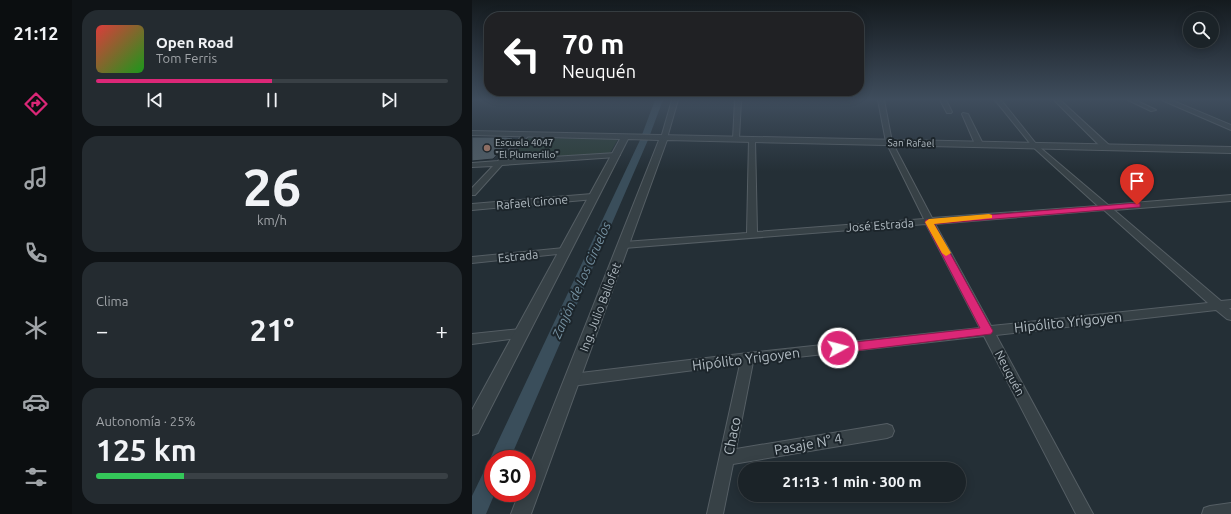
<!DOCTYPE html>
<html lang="es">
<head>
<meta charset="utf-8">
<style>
  body { margin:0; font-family:Ubuntu,sans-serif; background:#242b30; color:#f1f3f6; height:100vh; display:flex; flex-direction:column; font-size:15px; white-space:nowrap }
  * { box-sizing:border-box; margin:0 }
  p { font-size:13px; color:#a0a4a8 }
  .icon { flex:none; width:22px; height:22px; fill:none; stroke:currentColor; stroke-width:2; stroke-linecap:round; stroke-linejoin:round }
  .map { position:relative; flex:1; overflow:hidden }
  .panel { display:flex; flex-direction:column; gap:10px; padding:10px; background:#0f1316; width:400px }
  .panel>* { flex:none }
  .top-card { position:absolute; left:12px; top:12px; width:380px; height:84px; border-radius:16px; box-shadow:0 2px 10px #0003,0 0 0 1px #394045; background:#202124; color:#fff; overflow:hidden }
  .fabs { position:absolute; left:711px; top:12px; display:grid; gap:8px }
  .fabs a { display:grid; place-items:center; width:36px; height:36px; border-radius:50%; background:#1b2328; box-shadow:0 2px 10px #0003,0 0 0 1px #394045; font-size:20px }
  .speed { position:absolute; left:12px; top:450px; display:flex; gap:8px; font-size:20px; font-weight:700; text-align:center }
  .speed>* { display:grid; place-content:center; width:52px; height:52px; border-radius:50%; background:#1b2328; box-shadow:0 2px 10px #0003,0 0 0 1px #394045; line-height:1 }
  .speed .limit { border:6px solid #d22; background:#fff; color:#111 }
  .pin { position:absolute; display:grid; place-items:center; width:34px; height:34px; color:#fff; margin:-41px -17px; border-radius:50% 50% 50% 0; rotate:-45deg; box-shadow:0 0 4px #0007 }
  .pin .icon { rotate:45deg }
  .me { position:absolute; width:44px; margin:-22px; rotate:83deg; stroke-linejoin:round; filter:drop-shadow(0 0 3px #0008) }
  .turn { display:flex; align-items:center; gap:14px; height:84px; padding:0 12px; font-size:18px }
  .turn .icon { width:52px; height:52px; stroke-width:2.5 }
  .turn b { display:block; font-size:28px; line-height:34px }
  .big { font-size:30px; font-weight:700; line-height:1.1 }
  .panel .tile { flex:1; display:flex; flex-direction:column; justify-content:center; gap:6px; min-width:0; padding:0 14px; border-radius:16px; background:#242b30 }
  .panel .dial { align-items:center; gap:0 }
  .dial b { font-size:52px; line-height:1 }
  .song { display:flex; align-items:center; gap:12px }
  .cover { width:48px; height:48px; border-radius:6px; background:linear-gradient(135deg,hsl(0 70% 55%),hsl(120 70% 35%)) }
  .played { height:4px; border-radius:2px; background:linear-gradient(90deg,#db2777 50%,#394045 50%) }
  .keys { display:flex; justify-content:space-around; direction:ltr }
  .heat { display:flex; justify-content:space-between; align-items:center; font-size:22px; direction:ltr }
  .charge { height:6px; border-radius:3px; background:linear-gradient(90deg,#34c759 25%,#394045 0) }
  .trip { position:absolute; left:266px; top:462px; width:228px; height:40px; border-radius:20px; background:#1b2328; box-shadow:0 2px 10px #0003,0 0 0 1px #394045; font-weight:700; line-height:40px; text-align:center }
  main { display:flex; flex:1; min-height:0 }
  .menu { display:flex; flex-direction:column; width:72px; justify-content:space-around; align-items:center; background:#0b0e10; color:#a0a4a8 }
  .menu .icon { width:28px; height:28px }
  .menu .current { color:#db2777 }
  .menu b { font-size:18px; color:#f1f3f6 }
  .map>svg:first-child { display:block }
  .green { fill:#2c3e39 }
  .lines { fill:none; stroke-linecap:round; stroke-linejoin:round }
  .canal { fill:#3a4e5b; fill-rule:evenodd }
  .building { fill:#4f5c64; stroke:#1e272d }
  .minor-casing { stroke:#555e64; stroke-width:2 }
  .tertiary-casing { stroke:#555e64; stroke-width:2 }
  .minor { fill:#374146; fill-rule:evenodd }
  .tertiary { fill:#374146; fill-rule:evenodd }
  .route { fill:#db2777; stroke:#8e194d }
  .slow { fill:#f59e0b }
  .education-dot { fill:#8d6e63; stroke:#1c252b; stroke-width:1.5 }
  .labels { text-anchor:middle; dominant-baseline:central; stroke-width:4; stroke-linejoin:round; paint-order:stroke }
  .far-poi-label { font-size:10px; fill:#b2bcc3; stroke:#1c252b; text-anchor:start }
  .far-street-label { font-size:10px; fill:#b2bcc3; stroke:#1c252b }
  .street-label { font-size:12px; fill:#b2bcc3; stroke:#1c252b }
  .water-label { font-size:13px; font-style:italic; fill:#7692a2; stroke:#1c252b }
  .near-street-label { font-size:14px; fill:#b2bcc3; stroke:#1c252b }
</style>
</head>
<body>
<main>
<nav class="menu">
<b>21:12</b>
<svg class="icon current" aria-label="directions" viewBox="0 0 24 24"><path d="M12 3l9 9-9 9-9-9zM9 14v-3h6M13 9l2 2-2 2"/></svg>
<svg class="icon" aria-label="music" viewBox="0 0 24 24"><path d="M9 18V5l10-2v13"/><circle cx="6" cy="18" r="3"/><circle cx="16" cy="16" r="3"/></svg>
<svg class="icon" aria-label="phone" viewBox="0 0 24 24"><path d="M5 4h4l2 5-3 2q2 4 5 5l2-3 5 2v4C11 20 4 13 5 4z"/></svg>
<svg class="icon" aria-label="climate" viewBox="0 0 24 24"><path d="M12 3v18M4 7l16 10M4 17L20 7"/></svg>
<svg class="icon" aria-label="car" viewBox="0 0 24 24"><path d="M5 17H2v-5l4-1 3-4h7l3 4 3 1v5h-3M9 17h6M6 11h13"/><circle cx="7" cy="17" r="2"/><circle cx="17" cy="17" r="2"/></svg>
<svg class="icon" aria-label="filters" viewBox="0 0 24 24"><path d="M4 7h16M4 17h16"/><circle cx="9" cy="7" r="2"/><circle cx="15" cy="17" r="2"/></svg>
</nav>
<section class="panel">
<div class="tile">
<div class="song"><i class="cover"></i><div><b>Open Road</b><p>Tom Ferris</p></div></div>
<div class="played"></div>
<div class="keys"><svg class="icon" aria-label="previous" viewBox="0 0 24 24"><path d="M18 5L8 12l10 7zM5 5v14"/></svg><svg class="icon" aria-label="pause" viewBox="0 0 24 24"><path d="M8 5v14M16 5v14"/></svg><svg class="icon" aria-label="next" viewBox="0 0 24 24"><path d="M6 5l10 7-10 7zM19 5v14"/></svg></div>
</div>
<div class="tile dial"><b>26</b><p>km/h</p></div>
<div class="tile"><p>Clima</p>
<div class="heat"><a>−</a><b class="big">21°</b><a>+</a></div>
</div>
<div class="tile"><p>Autonomía · 25%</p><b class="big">125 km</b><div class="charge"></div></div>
</section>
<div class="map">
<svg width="759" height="514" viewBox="0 0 759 514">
  <rect width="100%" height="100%" fill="#242f36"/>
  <polygon class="green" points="56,138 146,139 138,153 36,160"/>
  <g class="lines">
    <polygon class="canal" points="183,100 191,100 176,140 38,459 21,459 21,493 23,493 14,514 0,514 0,496 14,467 20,464 18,459 21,452 168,140"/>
  </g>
  <polygon class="building" points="0,137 34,137 41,138 21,159 0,161"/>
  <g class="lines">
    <defs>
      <g id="minor">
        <polygon points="200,100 206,100 195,138 192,140 189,138"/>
        <polygon points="263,100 269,100 267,139 264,141 261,139"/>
        <path d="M406,100H412L420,142L460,218L626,206L561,147L523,100H529L565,145L636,205L759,195V201L642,210L749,301L759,300V308H757L759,310V320L755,319L744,310L524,335L621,514H604L512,336L281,362L264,449L415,424L420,426L422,431L420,436L415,438L261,464L251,514H235L268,364L100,386L95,384L93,380L95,376L100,374L276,353L508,328L454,224L152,248L147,245L152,242L275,233L277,140L280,138L283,140L285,232L452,219L414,142ZM632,210L736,303L519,326L463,224Z"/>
        <polygon points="468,100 474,100 480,112 479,113 475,113"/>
        <polygon points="582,100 588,100 637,145 637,149 631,149"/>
        <polygon points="656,100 663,100 684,110 679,111"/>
        <polygon points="491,113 496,114 511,144 509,145 503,144 490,114"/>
        <polygon points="54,133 57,135 56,136 34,160 144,153 148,155 144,157 30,165 3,195 0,195 0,188 21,166 0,167 0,163 26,161 52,134"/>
        <polygon points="120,194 124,197 123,199 0,210 0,204"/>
        <polygon points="92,248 97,251 95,253 0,263 0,257"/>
        <polygon points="49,329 53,331 55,334 53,337 0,344 0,334"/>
        <polygon points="759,503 759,514 730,514 732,508 738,506"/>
      </g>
      <g id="tertiary">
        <polygon points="691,100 699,100 759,125 759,130 692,101"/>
        <polygon points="0,131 759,147 759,153 195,140 59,514 39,514 47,493 55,493 55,473 187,140 156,139 6,433 0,435 0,410 148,139 0,135"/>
      </g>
    </defs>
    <use href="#minor" class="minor-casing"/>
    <use href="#tertiary" class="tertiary-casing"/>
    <use href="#minor" class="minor"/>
    <use href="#tertiary" class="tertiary"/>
  </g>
  <linearGradient id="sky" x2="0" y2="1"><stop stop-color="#141a1e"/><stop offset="0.58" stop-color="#3f4d5d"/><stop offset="1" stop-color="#3f4d5d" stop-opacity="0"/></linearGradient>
  <rect width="759" height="172" fill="url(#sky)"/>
  <polygon class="route" points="665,203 668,203 668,207 462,224 521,331 519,334 366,353 362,351 360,348 362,345 366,344 508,328 453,222 454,220"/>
  <polygon class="slow" points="517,214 520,215 520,218 462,224 479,253 474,256 470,253 453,222 457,219"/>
  <circle class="education-dot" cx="15" cy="148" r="4"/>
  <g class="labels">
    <g class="far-poi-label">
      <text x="23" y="142">Escuela 4047<tspan x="23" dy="12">"El Plumerillo"</tspan></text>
    </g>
    <g class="far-street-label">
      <text transform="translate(439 143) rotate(1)">San Rafael</text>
    </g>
    <g class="street-label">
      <text transform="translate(60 202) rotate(-5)">Rafael Cirone</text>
      <text transform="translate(408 225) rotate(-4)">José Estrada</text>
      <text transform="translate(46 256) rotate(-6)">Estrada</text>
      <text transform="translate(128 307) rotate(-69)">Ing. Julio Ballofet</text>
      <text transform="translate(538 373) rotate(62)">Neuquén</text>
    </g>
    <g class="water-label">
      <text transform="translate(109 280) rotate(-66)">Zanjón de Los Ciruelos</text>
    </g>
    <g class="near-street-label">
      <text transform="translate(596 322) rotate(-6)">Hipólito Yrigoyen</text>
      <text transform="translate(274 359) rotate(-7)">Hipólito Yrigoyen</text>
      <text transform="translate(260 436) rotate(-78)">Chaco</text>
      <text transform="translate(336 444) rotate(-10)">Pasaje N° 4</text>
    </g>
  </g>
</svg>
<div class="fabs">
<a><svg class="icon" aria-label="search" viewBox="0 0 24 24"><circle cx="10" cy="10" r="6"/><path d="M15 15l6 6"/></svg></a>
</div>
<div class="speed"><div class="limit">30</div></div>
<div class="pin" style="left:665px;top:205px;background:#d93025"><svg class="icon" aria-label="arrive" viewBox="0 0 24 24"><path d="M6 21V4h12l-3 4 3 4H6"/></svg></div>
<svg class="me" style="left:366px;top:348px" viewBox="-20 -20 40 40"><circle r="17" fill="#db2777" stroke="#fff" stroke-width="3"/><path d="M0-11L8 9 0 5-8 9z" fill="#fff"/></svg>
<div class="trip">21:13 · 1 min · 300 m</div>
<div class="top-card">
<div class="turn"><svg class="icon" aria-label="left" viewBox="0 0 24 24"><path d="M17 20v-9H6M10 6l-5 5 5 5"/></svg><div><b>70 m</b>Neuquén</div></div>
</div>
</div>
</main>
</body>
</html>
